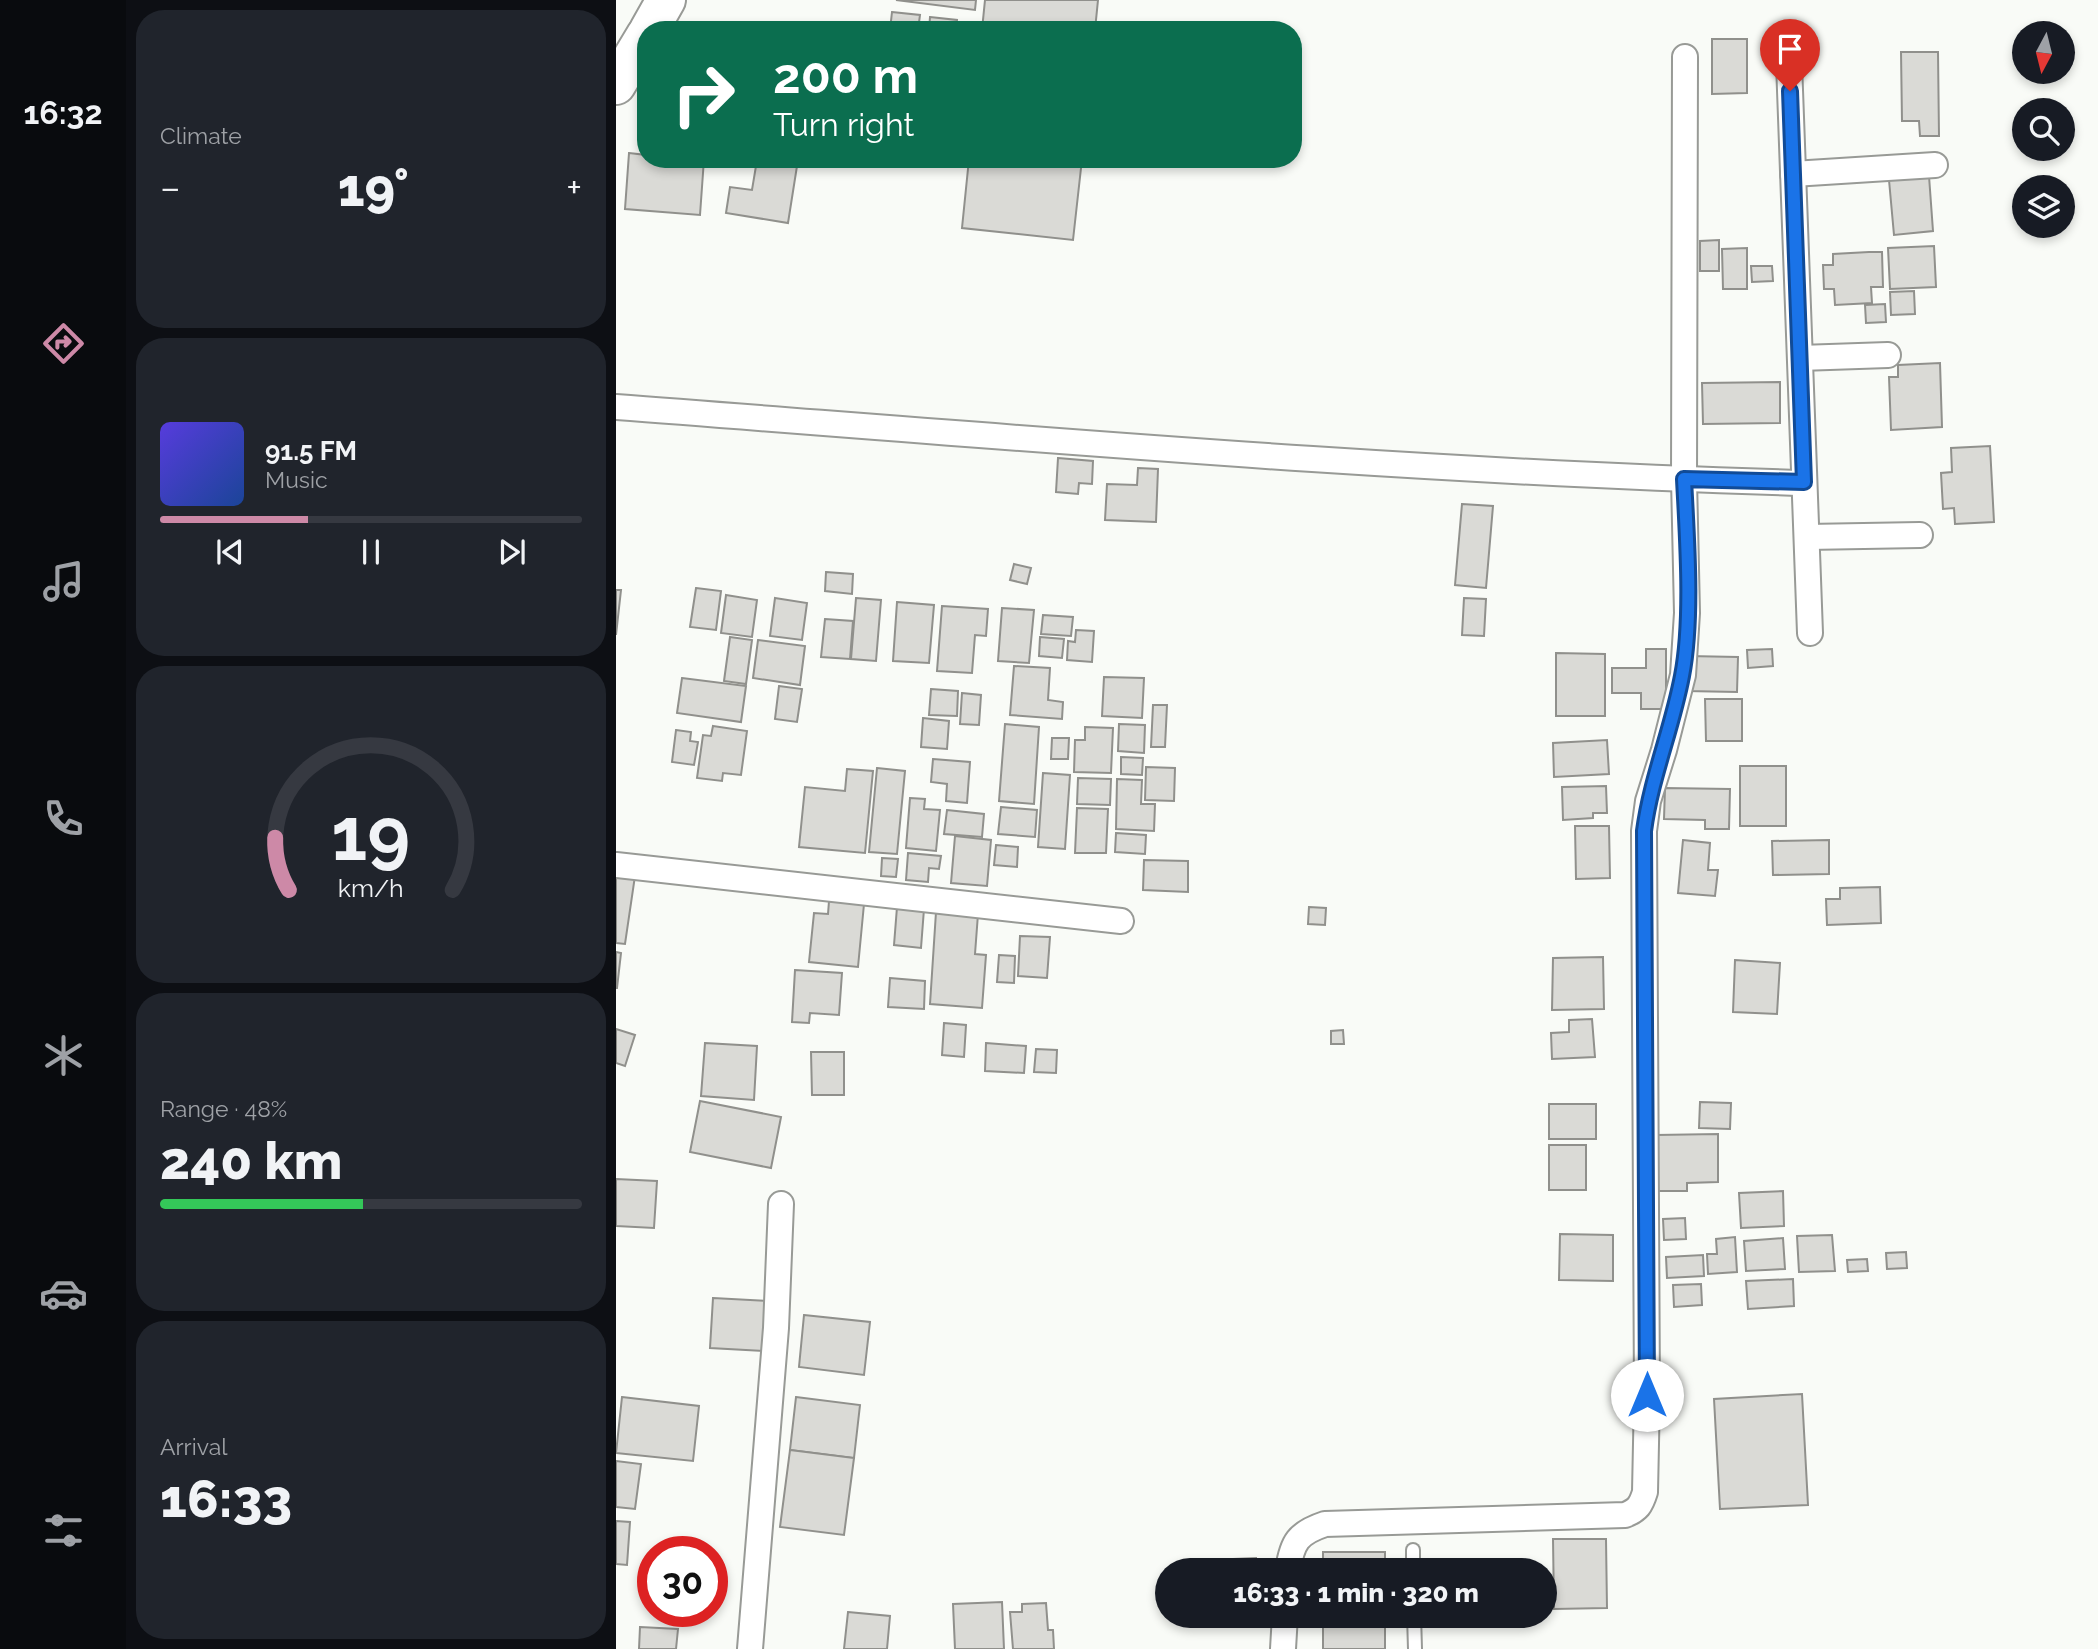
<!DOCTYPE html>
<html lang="en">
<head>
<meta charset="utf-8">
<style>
  body { margin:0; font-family:Raleway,sans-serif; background:#20242c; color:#f1f3f6; height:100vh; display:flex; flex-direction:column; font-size:26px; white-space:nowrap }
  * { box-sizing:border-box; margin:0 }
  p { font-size:23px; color:#9ea1a6 }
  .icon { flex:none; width:38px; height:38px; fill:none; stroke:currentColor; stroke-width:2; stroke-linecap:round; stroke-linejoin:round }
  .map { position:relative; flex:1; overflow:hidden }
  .details { display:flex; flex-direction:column; gap:10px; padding:10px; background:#0d0f14; width:490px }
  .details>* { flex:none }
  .top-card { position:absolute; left:21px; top:21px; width:665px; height:147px; border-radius:28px; box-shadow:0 4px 10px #0003; background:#0b6e4f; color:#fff; overflow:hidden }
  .needle { width:46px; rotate:187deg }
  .buttons { position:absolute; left:1396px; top:21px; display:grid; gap:14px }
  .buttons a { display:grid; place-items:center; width:63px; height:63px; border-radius:50%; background:#171b24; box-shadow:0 4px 10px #0003; font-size:35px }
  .speed { position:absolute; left:21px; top:1536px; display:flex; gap:14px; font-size:35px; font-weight:700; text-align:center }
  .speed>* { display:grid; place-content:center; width:91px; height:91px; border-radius:50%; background:#171b24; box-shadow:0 4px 10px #0003; line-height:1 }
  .speed .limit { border:10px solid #d22; background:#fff; color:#111 }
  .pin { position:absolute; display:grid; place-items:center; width:60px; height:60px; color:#fff; margin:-72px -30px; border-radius:50% 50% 50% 0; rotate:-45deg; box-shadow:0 0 7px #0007 }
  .pin .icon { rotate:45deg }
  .me { position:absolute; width:77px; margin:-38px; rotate:0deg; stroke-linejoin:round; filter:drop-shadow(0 0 5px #0008) }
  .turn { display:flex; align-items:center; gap:24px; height:147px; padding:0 21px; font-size:32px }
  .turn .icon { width:91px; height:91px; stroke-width:2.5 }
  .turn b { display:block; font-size:49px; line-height:60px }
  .big { font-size:52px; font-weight:800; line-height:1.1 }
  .details .card { flex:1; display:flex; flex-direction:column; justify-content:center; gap:10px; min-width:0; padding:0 24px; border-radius:28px; background:#20242c }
  .details .dial { align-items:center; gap:0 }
  .dial svg { height:182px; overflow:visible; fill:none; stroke:#363941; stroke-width:7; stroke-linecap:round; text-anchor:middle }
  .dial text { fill:#f1f3f6; stroke:none }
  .song { display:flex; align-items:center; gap:21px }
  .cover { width:84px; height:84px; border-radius:10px; background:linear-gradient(135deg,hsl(250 70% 55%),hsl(220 70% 35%)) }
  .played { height:7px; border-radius:4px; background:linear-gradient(90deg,#cd89a7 35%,#363941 35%) }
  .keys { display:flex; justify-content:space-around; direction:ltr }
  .heat { display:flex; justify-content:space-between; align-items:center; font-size:38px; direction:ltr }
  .charge { height:10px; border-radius:5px; background:linear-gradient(90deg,#34c759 48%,#363941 0) }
  .trip { position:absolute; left:539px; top:1558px; width:402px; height:70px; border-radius:35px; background:#171b24; box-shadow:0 4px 10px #0003; font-weight:800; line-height:70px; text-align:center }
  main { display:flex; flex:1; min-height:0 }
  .dock { display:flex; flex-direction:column; width:126px; justify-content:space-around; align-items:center; background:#090b0e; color:#9ea1a6 }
  .dock .icon { width:49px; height:49px }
  .dock .current { color:#cd89a7 }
  .dock b { font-size:32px; color:#f1f3f6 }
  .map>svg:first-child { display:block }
  .building { fill:#dadad6; stroke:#90908c; stroke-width:2 }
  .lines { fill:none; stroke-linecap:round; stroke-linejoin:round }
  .service-casing { stroke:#989a96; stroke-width:16 }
  .minor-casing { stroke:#989a96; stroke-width:28 }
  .trunk-casing { stroke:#989a96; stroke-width:42 }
  .service { stroke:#fff; stroke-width:12 }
  .minor { stroke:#fff; stroke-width:24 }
  .trunk { stroke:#fff; stroke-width:38 }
  .route-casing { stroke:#114b97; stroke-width:18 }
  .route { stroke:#1a73e8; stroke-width:12 }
</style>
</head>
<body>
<main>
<nav class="dock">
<b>16:32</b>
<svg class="icon current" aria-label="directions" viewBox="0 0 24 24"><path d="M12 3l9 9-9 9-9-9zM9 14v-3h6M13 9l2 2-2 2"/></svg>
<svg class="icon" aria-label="music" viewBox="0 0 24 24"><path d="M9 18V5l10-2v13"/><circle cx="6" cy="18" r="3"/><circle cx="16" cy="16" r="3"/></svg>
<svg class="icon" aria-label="phone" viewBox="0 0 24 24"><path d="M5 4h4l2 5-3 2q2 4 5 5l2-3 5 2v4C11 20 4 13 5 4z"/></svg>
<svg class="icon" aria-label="climate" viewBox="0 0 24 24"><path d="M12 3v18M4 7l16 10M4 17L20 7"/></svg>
<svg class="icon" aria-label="car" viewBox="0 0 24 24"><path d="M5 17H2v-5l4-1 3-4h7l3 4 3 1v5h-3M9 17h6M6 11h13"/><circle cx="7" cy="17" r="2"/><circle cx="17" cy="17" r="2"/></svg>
<svg class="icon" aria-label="filters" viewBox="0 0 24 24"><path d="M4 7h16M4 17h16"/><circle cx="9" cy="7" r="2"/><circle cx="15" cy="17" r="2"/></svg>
</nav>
<section class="details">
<div class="card"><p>Climate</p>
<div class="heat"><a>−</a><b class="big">19°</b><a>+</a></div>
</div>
<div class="card">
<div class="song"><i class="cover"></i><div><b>91.5 FM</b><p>Music</p></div></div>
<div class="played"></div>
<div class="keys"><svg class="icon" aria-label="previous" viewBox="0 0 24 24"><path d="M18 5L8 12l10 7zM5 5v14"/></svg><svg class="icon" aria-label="pause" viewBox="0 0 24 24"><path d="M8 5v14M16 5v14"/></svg><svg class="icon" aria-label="next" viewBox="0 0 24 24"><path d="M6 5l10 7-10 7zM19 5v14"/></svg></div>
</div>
<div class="card dial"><svg viewBox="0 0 100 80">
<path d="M14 69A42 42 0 1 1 86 69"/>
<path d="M14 69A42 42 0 0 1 8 46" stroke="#cd89a7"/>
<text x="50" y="56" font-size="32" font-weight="700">19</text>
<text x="50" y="72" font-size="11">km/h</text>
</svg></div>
<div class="card"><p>Range · 48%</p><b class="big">240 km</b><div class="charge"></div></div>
<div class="card"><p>Arrival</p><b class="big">16:33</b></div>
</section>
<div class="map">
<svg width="1482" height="1649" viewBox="0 0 1482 1649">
  <rect width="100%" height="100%" fill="#f9fbf7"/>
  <g class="building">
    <polygon points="280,0 360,0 359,10"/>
    <polygon points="369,0 482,0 479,30 366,30"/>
    <polygon points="276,12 304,15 302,30 274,30"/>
    <polygon points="314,17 341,20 340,30 313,30"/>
    <polygon points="1096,39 1131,39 1131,93 1096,94"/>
    <polygon points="1285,52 1322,52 1323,136 1304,136 1303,121 1286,121"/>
    <polygon points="13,153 30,155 30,159 88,159 84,215 9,209"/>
    <polygon points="353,159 466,159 457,240 346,228"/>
    <polygon points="141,160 181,166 172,223 110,213 114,187 136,190"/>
    <polygon points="1313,176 1317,231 1278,235 1273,180"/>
    <polygon points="1103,240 1103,271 1084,271 1084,241"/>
    <polygon points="1318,246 1320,287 1274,289 1272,248"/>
    <polygon points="1131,248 1131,289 1107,289 1106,249"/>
    <polygon points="1253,252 1266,252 1267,287 1255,287 1256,303 1219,305 1218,289 1208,289 1207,265 1217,265 1217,254"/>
    <polygon points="1135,266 1156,266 1157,281 1136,282"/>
    <polygon points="1298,291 1299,314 1275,315 1274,292"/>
    <polygon points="1269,304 1270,322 1250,323 1249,305"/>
    <polygon points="1324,363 1326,427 1275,430 1273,377 1282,377 1282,365"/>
    <polygon points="1164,382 1164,423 1087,424 1086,383"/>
    <polygon points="1374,446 1378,522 1339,524 1338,508 1327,509 1325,473 1336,472 1335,448"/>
    <polygon points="442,458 477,461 476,484 463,483 462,494 440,492"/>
    <polygon points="522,468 542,469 540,522 489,520 491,484 521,485"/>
    <polygon points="846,504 877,506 870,588 839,585"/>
    <polygon points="398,564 415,568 411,584 394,580"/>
    <polygon points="210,572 237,574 236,594 209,591"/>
    <polygon points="80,588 105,591 100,630 74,627"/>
    <polygon points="0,590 5,590 0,635"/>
    <polygon points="110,595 141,600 136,637 105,633"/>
    <polygon points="159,598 191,603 186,640 154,636"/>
    <polygon points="240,598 265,600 260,661 235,659"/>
    <polygon points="848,598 870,599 868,636 846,635"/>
    <polygon points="281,602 318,605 313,663 277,661"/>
    <polygon points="326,606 372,609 370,636 359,635 356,673 321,671"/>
    <polygon points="386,608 418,610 413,663 382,661"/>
    <polygon points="427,615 457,617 455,636 425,634"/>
    <polygon points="209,619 237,621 234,659 205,657"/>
    <polygon points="460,630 478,631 476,662 451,660 452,641 459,642"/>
    <polygon points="114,637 136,640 130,684 108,681"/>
    <polygon points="424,637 448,639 446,658 423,656"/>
    <polygon points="142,640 189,646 184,685 137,678"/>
    <polygon points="1030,649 1050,649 1050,709 1025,709 1025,693 996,693 996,668 1030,668"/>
    <polygon points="1156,649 1157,666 1132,668 1131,650"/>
    <polygon points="940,653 989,654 989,716 940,716"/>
    <polygon points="1072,656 1122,657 1121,692 1070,691"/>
    <polygon points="398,666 434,668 432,700 447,702 446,719 394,715"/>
    <polygon points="488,677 528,678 526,718 486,716"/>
    <polygon points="66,678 130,686 125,722 61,713"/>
    <polygon points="163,686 186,689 181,722 159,719"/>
    <polygon points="315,689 342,691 341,716 313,715"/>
    <polygon points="346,693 365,695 363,725 344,724"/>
    <polygon points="1089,699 1126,699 1126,741 1090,741"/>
    <polygon points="537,705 551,705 549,747 535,747"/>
    <polygon points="307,718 333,721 331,749 305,747"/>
    <polygon points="389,724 423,727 418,804 383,801"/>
    <polygon points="503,724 529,725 528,753 502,751"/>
    <polygon points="97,726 131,731 125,775 107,773 106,781 81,778 87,735 95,736"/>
    <polygon points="469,727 497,728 495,773 458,772 459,740 469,740"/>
    <polygon points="60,730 75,732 74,741 82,742 78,765 56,762"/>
    <polygon points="436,738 453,738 452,759 435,759"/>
    <polygon points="991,740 993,774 938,777 937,743"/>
    <polygon points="505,757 527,758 526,775 505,774"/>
    <polygon points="317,759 354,762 351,803 330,801 331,784 315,782"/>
    <rect x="1124" y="766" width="46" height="60"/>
    <polygon points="530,767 559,768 558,801 529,800"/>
    <polygon points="261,768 289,771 281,854 253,852"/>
    <polygon points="231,769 257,771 249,853 183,847 189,787 229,791"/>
    <polygon points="427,773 454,775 449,849 422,847"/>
    <polygon points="462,778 495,779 494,805 461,804"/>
    <polygon points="501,779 526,780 525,804 539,804 538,831 500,829"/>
    <polygon points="990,786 991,813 977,813 977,818 947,820 946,787"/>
    <polygon points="1049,788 1114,789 1113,829 1089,829 1089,820 1048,819"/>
    <polygon points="294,798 309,799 308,809 324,810 320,851 290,848"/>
    <polygon points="385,807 421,810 419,837 382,834"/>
    <polygon points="461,808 492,809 490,853 459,853"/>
    <polygon points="331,810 368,814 366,837 328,834"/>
    <polygon points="959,826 993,826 994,878 960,879"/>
    <polygon points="500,833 530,835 529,854 499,852"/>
    <polygon points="339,836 375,840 371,886 335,883"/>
    <polygon points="1067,840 1094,843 1092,870 1102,870 1099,896 1062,893"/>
    <polygon points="1213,840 1213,874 1157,875 1156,841"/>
    <polygon points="380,845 402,847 401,867 378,865"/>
    <polygon points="292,853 325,856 323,869 313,868 312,882 290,880"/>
    <polygon points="266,858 282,859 280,877 265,876"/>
    <polygon points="528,860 572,861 572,892 527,890"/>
    <polygon points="0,874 19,876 9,944 0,943"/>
    <polygon points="1264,887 1265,923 1211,925 1210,899 1224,899 1224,888"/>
    <polygon points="213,901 248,904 242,967 193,962 198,913 212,914"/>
    <polygon points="281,907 308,909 305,948 278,945"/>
    <polygon points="693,907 710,908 709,925 692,924"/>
    <polygon points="320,912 362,914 359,954 370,955 366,1008 314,1004"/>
    <polygon points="404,936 434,937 431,978 402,976"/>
    <polygon points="0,952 5,953 1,988 0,988"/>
    <polygon points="383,955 399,956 398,983 381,982"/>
    <polygon points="987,957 988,1009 936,1010 937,958"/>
    <polygon points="1119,960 1164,963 1161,1014 1117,1012"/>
    <polygon points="179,970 226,973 223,1015 194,1013 193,1023 176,1022"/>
    <polygon points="274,978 309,981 308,1009 272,1007"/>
    <polygon points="976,1019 979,1057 936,1059 935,1033 953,1032 953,1020"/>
    <polygon points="328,1023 350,1025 348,1057 326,1055"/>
    <polygon points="0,1029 19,1035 9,1066 0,1063"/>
    <polygon points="727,1030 728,1044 715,1044 715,1031"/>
    <polygon points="89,1043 141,1046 138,1100 85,1096"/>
    <polygon points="370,1043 410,1046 408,1073 369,1071"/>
    <polygon points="420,1049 441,1050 440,1073 418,1072"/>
    <polygon points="195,1052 228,1052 228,1095 196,1095"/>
    <polygon points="84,1101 165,1117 155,1168 74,1152"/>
    <polygon points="1084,1102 1115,1103 1114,1129 1083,1128"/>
    <rect x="933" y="1104" width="47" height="35"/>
    <polygon points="1102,1134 1102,1182 1071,1183 1071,1191 1040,1191 1040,1135"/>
    <rect x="933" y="1145" width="37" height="45"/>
    <polygon points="0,1179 41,1181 38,1228 0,1226"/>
    <polygon points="1167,1191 1168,1226 1125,1228 1123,1193"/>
    <polygon points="1069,1218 1070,1239 1048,1240 1047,1219"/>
    <polygon points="944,1234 997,1235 997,1281 943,1280"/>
    <polygon points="1216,1235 1219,1271 1183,1272 1181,1236"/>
    <polygon points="1119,1237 1121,1272 1092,1274 1091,1254 1101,1254 1100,1239"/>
    <polygon points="1167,1238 1169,1269 1130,1271 1128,1241"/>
    <polygon points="1290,1252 1291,1268 1271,1269 1270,1253"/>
    <polygon points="1087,1255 1088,1276 1051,1278 1050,1257"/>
    <polygon points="1251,1259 1252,1271 1232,1272 1231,1260"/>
    <polygon points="1177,1279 1178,1306 1132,1309 1130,1281"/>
    <polygon points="1085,1284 1086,1305 1058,1307 1057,1285"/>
    <polygon points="97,1298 152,1301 149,1351 94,1348"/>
    <polygon points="188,1315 254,1322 248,1375 183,1367"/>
    <polygon points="1186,1394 1192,1505 1104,1509 1098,1399"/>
    <polygon points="6,1397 83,1406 77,1461 0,1453"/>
    <polygon points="180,1397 244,1405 238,1458 174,1450"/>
    <polygon points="174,1450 238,1458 228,1535 164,1527"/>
    <polygon points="0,1461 25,1464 19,1509 0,1507"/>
    <polygon points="0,1521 14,1522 11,1565 0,1564"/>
    <polygon points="937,1539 990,1539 991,1608 938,1609"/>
    <rect x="707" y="1552" width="62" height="18"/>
    <polygon points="640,1558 640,1570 619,1570 618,1559"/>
    <polygon points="386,1602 388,1649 339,1649 337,1604"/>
    <polygon points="430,1603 432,1630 437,1630 438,1649 397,1649 394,1612 406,1612 406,1604"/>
    <polygon points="232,1612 274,1616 271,1649 228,1649"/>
    <rect x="707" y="1615" width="62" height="34"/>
    <polygon points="24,1627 62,1629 60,1649 23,1649"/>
  </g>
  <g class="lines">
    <defs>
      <g id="service">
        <polyline points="797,1550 797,1570"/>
        <polyline points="798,1615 799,1649"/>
      </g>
      <g id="minor">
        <polyline points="1173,63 1194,633"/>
        <polyline points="1177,174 1319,165"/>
        <polyline points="1184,358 1272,355"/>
        <path d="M0,407C396,437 792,472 1188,483"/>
        <polyline points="1191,537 1304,535"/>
        <polyline points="0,865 505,921"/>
        <path d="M672,1570C676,1542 682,1533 709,1524L1009,1515C1022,1510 1025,1505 1029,1492L1031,1395L1028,831L1032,801L1048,750L1067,675L1071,613L1068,479L1069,57"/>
        <polyline points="134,1649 160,1328 165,1204"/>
        <polyline points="667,1649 669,1615"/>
      </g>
      <g id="trunk">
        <polyline points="33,30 50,0"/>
        <polyline points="0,85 30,35"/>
      </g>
    </defs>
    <use href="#service" class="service-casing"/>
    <use href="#minor" class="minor-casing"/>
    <use href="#trunk" class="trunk-casing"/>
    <use href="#service" class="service"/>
    <use href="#minor" class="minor"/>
    <use href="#trunk" class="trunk"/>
  </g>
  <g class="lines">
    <defs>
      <path id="route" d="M1031,1395L1028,831C1035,778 1056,729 1066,676C1077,619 1071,538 1068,479L1188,482L1174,91"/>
    </defs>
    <use href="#route" class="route-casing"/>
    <use href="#route" class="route"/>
  </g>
</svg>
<div class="buttons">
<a><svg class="needle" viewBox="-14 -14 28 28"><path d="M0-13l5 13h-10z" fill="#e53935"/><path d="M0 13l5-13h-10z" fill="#9ea1a6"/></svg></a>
<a><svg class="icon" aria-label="search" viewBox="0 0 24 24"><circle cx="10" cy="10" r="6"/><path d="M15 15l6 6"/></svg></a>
<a><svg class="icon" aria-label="layers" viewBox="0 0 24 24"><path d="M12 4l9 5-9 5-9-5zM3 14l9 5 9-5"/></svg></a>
</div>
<div class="speed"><div class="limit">30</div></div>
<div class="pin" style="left:1174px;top:91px;background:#d93025"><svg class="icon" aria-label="arrive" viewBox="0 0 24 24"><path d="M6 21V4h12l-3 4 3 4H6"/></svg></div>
<svg class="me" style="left:1031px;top:1395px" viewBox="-20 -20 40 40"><circle r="19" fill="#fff"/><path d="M0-13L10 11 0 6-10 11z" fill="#1a73e8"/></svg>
<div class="trip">16:33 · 1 min · 320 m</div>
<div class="top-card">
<div class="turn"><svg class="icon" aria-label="right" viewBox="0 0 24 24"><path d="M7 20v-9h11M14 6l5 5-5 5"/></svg><div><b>200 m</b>Turn right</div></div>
</div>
</div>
</main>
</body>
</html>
